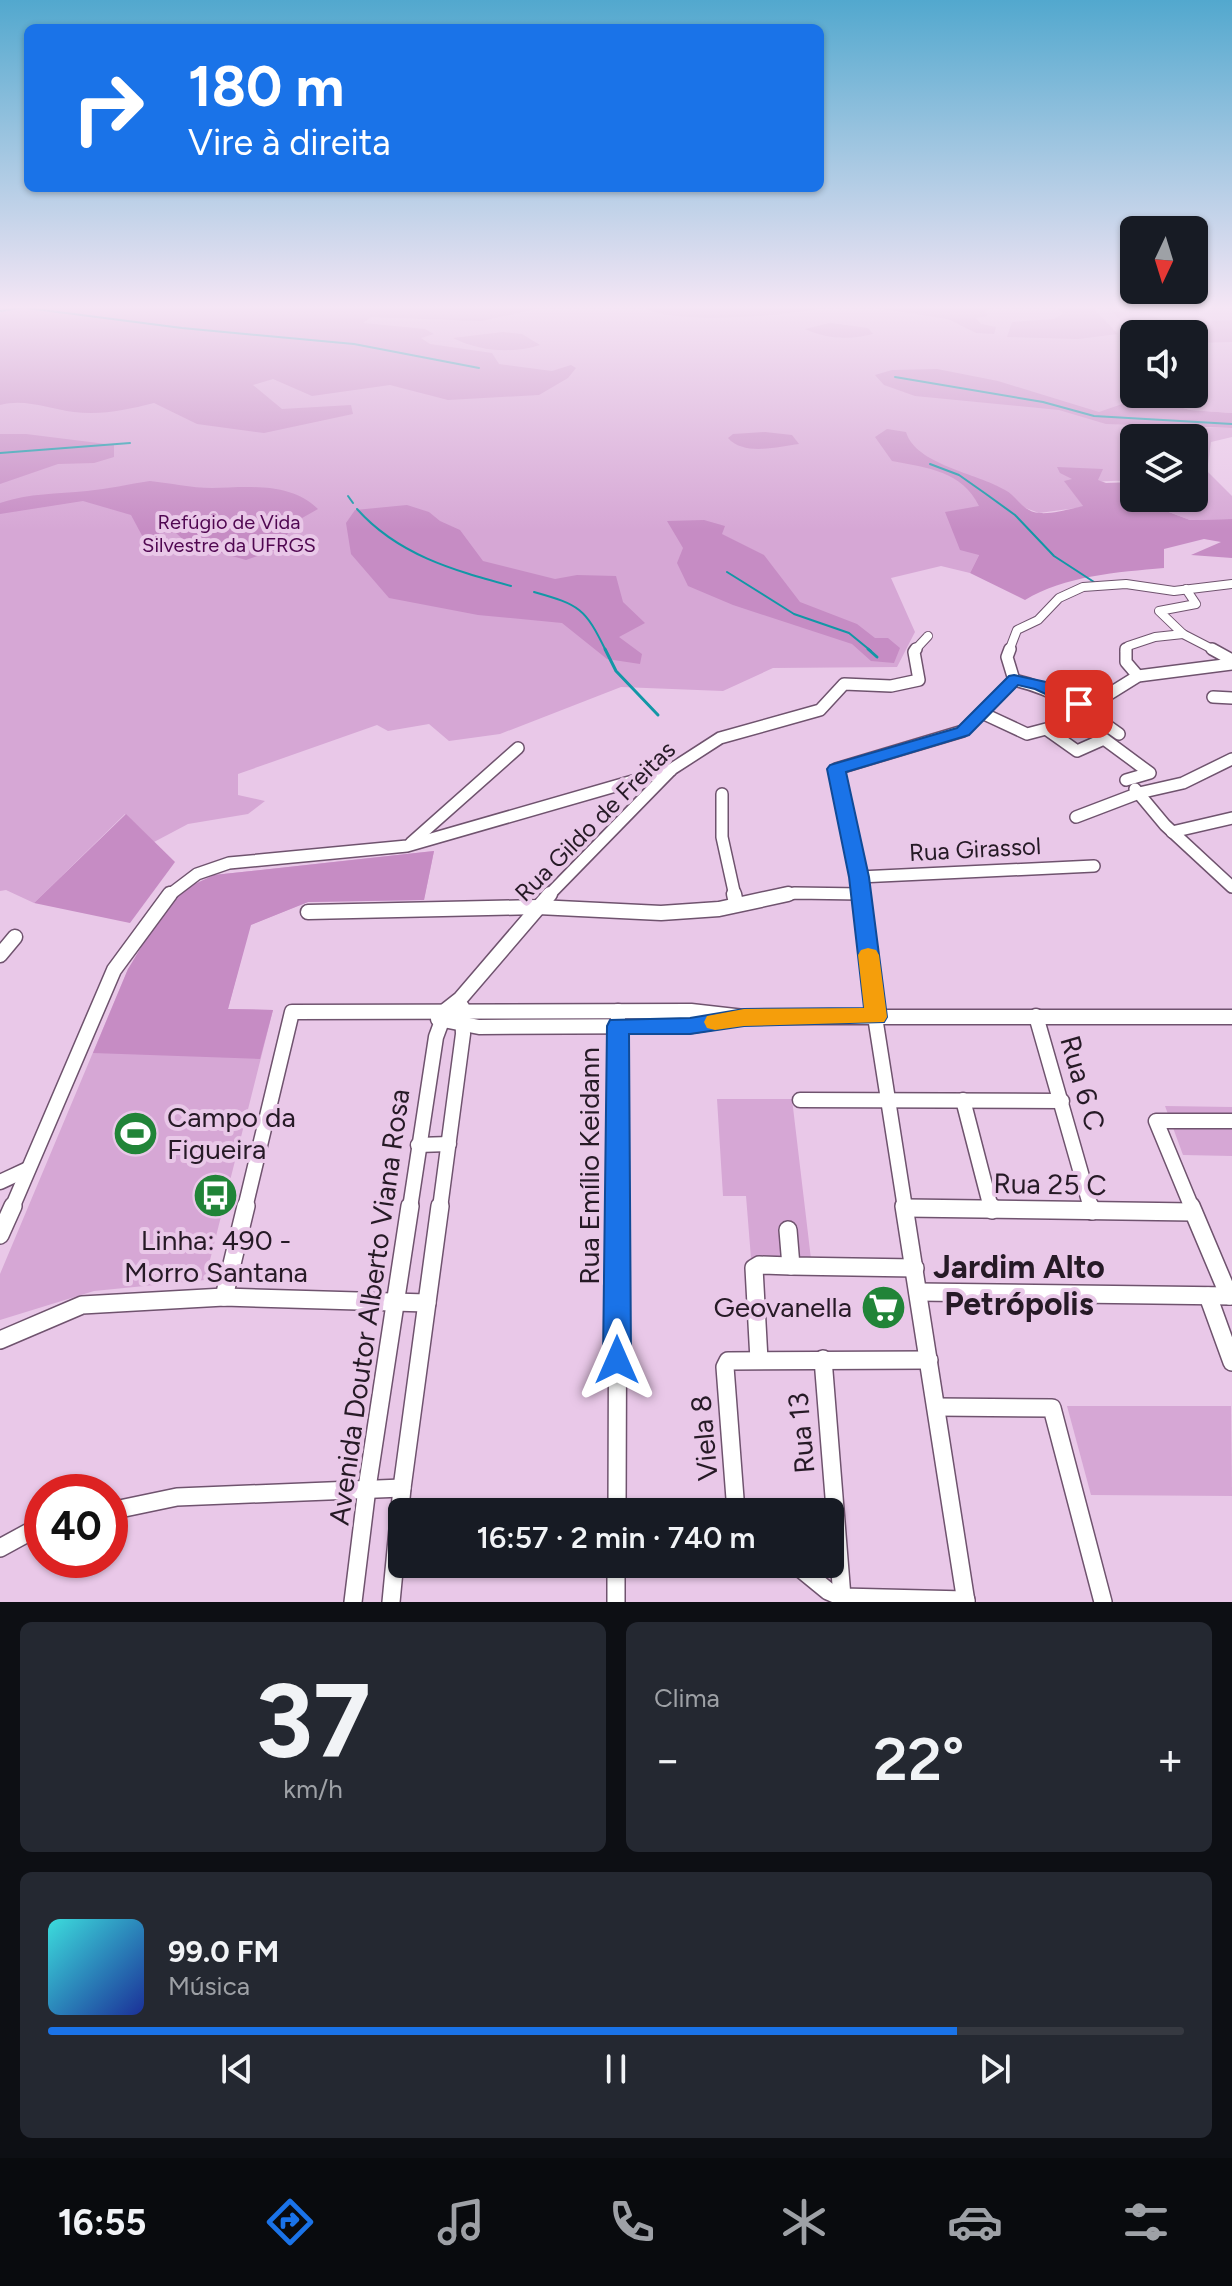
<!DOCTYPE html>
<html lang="pt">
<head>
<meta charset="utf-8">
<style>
  body { margin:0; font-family:Figtree,sans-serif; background:#242831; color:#f1f3f6; height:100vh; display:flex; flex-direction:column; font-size:30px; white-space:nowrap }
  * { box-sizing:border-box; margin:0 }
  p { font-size:26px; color:#9ea1a6 }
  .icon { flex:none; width:44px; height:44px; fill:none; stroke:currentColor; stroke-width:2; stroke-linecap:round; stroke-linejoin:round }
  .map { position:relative; height:1602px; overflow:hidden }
  .sheet { display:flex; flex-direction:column; gap:20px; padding:20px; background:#0d0f14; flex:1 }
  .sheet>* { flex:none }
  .hud { position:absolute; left:24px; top:24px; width:800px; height:168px; border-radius:12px; box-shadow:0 2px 6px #0004; background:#1a73e8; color:#fff; overflow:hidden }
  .needle { width:52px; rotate:184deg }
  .tools { position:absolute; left:1120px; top:216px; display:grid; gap:16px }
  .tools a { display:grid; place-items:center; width:88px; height:88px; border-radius:12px; background:#171b24; box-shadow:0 2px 6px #0004; font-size:40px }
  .speed { position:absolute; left:24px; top:1474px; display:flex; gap:16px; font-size:40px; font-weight:700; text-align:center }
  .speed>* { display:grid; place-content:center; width:104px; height:104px; border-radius:50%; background:#171b24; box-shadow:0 2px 6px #0004; line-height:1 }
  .speed .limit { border:12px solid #d22; background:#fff; color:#111 }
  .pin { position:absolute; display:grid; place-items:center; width:68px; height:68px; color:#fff; margin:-34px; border-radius:16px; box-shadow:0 4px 12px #0006 }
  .me { position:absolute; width:88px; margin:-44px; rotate:0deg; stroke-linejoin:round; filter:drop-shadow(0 0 6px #0008) }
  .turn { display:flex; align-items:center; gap:28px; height:168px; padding:0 32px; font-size:36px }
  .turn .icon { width:104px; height:104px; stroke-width:2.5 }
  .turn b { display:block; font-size:56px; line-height:68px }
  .big { font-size:60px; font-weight:600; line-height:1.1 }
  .sheet .widget { flex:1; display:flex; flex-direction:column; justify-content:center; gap:12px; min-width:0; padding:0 28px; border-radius:12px; background:#242831 }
  .sheet .dial { align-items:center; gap:0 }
  .dial b { font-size:104px; line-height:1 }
  .song { display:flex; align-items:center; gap:24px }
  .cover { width:96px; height:96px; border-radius:12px; background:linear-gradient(135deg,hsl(180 70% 55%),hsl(230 70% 35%)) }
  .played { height:8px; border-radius:4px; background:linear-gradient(90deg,#1a73e8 80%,#363941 80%) }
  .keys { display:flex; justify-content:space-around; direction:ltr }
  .heat { display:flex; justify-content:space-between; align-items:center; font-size:44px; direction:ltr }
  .sheet .tiles { flex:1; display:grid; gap:20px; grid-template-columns:1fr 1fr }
  .widget:last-child { grid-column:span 2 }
  .trip { position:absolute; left:388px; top:1498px; width:456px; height:80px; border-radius:12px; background:#171b24; box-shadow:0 2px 6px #0004; font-weight:600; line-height:80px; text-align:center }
  .menu { display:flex; height:128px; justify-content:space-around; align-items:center; background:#090b0e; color:#9ea1a6 }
  .menu .icon { width:56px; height:56px }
  .menu .current { color:#1a73e8 }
  .menu b { font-size:36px; color:#f1f3f6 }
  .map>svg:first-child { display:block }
  .green { fill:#d6a7d5; fill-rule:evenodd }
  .forest { fill:#c68cc4 }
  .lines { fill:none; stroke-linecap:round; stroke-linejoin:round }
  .stream-far1 { stroke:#1297a6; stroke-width:2 }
  .stream { stroke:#1297a6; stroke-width:3 }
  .minor-far3-casing { stroke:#6f536e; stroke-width:10 }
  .minor-far2-casing { stroke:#6f536e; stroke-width:14 }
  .minor-far1-casing { stroke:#6f536e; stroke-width:17 }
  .minor-casing { stroke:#6f536e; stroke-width:20 }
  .minor-far3 { stroke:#fff; stroke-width:8 }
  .minor-far2 { stroke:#fff; stroke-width:11 }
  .minor-far1 { stroke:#fff; stroke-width:14 }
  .minor { stroke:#fff; stroke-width:17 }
  .route { fill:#1a73e8; stroke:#114b97; stroke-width:2 }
  .slow { fill:#f59e0b }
  .labels { text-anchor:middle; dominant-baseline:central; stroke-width:8; stroke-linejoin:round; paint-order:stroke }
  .far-park-label { font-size:20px; fill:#500751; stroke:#e9c8e8 }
  .street-label { font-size:24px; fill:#261a26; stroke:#e9c8e8 }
  .near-street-label { font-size:28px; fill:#261a26; stroke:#e9c8e8 }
  .near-poi-label { font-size:28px; fill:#261a26; stroke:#e9c8e8; text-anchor:start }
  .near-neighbourhood-label { font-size:32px; font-weight:bold; fill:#261a26; stroke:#e9c8e8 }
</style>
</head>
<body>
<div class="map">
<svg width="1232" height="1602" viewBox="0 0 1232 1602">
  <rect width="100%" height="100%" fill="#e9c8e8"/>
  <g class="green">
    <path d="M33,306H1232V413L1190,410L1167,403L1142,427L1232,428V437L1211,442L1207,471L1232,496V519L1190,520L1166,511L1162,498H1194V438H1134V482C1112,479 1091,482 1070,488L1084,507L1039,513L1020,506L979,555L970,573L941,566L891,578L915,632L897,667L773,668L723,691L621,687L500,734L449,741L429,724L388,731L377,725L238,774V795L265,801L248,814L188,824L154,842L125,814L34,903L6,890L0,891V311ZM1134,334H1194V394H1134Z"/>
    <polygon points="434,851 424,900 308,902 250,925 228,1009 273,1010 205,1280 94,1291 0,1320 0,1274 128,969 214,875"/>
    <polygon points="717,1099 792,1099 811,1259 751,1258 746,1196 723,1196"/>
    <polygon points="1165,1106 1232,1107 1232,1156 1183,1155"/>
    <polygon points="1067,1406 1231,1406 1232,1496 1091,1495"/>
  </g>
  <g class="forest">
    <path d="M0,306H550L481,321L371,317L363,323L425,329L434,334L421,338L430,344L492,353L499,364L552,371L571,365L576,368L568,378L539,395L448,400L390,385L312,396L273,379L253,385L282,409L351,405L353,414L264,433L197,424L154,403C126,410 103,415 74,412C49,409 25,398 0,405Z"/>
    <path d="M642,306H832C799,315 667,327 642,306Z"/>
    <polygon points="863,306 995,306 985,311 987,316 976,318 981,324 996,327 994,334 976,333 948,319"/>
    <polygon points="1055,306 1091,306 1118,334 1078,339 1007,337 1012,322 1054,319 1063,314"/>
    <path d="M1113,312H1143L1167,322L1232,320V342L1194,343V334C1160,334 1135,342 1113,312Z"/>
    <path d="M830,323L868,328L873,334C851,340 825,339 805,329Z"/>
    <path d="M503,332L522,334L540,345C512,354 478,351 453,338Z"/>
    <polygon points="937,369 998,381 1099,412 1131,401 1156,400 1190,410 1232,413 1232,428 1106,424 1059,410 915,396 884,385 875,375 892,370"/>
    <path d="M887,429L906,432C916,465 977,473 1005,490C1018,497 1022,512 1040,513C1053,514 1070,509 1083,506L1064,481L1072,479L1060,473L1057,467L1103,469L1098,480L1106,483L1134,482V498H1162L1166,511L1190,520L1232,519V558L1191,555L1221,542L1204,539L1164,549V568C1118,572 1064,576 1025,600L970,573L979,555L960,550L945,512L979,506C962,471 928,468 892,461L875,437Z"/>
    <path d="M765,432L792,435L799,444C777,447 744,456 728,438L733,434Z"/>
    <polygon points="26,434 114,445 114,457 94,463 58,464 0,484 0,434"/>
    <path d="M150,481C170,483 191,488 212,488C247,487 291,482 318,509L295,522L278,549L246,560L187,543L176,533L160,532L152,543H146L131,515L83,501L0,514V503C30,493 57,494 87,491C108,489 129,484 150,481Z"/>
    <polygon points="407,505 429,512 440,521 460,530 483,561 555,579 577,575 616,576 623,602 645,623 619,637 642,654 640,664 607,659 562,623 478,615 389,598 351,554 346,523 355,510"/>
    <polygon points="704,520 725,526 722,534 764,555 800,602 857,624 875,638 888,638 900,648 894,663 871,661 852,644 733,605 688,586 677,563 683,548 667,521"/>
    <polygon points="126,814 175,862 130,923 34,903"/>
    <polygon points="434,851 424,900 308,902 251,925 228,1009 273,1010 260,1059 93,1053 128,969 173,894 214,875"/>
  </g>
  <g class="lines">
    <g class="stream-far1">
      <polyline points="27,308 182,328 354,344 479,368"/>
      <polyline points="0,311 33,306"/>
      <polyline points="895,377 1043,402 1094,416 1232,424"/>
      <polyline points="0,453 130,443"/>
      <polyline points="930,464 959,475 986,494 1015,515 1054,556 1094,582"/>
      <polyline points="348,496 353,503"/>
      <path d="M357,509C398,555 453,570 511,586"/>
      <polyline points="727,572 794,614 849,633 871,651"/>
      <path d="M534,592C580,605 585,608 606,651"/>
    </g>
    <g class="stream">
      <polyline points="605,649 616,671 658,715"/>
      <polyline points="868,649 877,657"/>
    </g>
    <defs>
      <g id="minor-far3">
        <polyline points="1186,589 1196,604 1159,611 1183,634 1216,651"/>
        <polyline points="914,651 928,636"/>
        <polyline points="1009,651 1017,630 1038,620 1059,598 1083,587 1126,584 1174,591 1232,584"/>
        <polyline points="1125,651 1128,646 1155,637 1183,634"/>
      </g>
      <g id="minor-far2">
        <polyline points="1010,649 1007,657 1014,680"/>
        <polyline points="1126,649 1126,662 1138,676"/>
        <polyline points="1212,649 1232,660"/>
        <path d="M1014,680C1054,689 1086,710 1119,734"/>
        <polyline points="1213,697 1232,698"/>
        <polyline points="1085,709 1138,676 1232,664"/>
        <polyline points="982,713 1027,734 1046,729 1077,751 1104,739 1150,773 1126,780"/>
        <polyline points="1135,789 1165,825 1232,887"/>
        <polyline points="722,794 722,837 735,896"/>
        <polyline points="1076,817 1139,793 1183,783 1232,759"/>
        <polyline points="1172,832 1232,818"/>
        <polyline points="411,843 518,748"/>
        <polyline points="859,877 1094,866"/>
        <polyline points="168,896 197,874 229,863 407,846 671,770"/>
        <polyline points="548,896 672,769 720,738 820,710 844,684 891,686 919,680 914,652 916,649"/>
        <polyline points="779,896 795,893 861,894"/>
        <polyline points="861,896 836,769 963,731 1014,680"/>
      </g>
      <g id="minor-far1">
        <polyline points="734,894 736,903"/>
        <polyline points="861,894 876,1023 905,1208"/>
        <polyline points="308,912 538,907 661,913 719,909 788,894"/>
        <polyline points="0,955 15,937"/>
        <polyline points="1036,1016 1091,1208"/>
        <polyline points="438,1019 479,1027 690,1026 727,1020"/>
        <polyline points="800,1100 1062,1101"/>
        <polyline points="963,1100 991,1208"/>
        <polyline points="418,1145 449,1144"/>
        <polyline points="0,1182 28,1169"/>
        <polyline points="12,1208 114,970 170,894"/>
        <polyline points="245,1208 292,1012 691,1011 744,1017 1232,1017"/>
        <polyline points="410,1208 436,1037 446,1010 460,999 550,894"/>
        <polyline points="440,1208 463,1034 462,1007"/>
        <polyline points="618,1208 618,1011"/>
        <polyline points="1192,1208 1156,1121 1232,1121"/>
      </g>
      <g id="minor">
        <polyline points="904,1206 966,1602"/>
        <polyline points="991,1206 992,1210"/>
        <polyline points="1090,1206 1092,1211"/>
        <polyline points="1191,1206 1229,1296"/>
        <polyline points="906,1208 1193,1212"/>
        <polyline points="788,1230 791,1266 915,1268"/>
        <polyline points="0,1235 13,1206"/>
        <polyline points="918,1292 1232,1296"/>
        <polyline points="1208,1296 1232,1362"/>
        <polyline points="224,1297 246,1206"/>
        <polyline points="0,1340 82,1305 224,1297 427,1303"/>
        <polyline points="823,1359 842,1597"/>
        <polyline points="759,1360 754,1268 759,1265 791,1266"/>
        <polyline points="936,1407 1052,1408 1103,1602"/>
        <polyline points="110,1511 177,1497 402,1488"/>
        <polyline points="617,1512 618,1206"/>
        <polyline points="736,1512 725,1367 728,1361 929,1360"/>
        <polyline points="0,1548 42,1525"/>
        <polyline points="616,1564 616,1602"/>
        <polyline points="795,1564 828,1591 842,1597 966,1600"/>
        <polyline points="353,1602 367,1488 410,1206"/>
        <polyline points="391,1602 402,1488 440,1206"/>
      </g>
    </defs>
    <use href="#minor-far3" class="minor-far3-casing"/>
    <use href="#minor-far2" class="minor-far2-casing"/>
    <use href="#minor-far1" class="minor-far1-casing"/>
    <use href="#minor" class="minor-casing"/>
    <use href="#minor-far3" class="minor-far3"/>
    <use href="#minor-far2" class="minor-far2"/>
    <use href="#minor-far1" class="minor-far1"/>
    <use href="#minor" class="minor"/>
  </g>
  <linearGradient id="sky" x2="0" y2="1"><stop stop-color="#52a8ce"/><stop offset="0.58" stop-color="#f5e6f5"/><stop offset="1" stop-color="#f5e6f5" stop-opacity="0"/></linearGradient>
  <rect width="1232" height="530" fill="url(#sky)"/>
  <polygon class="route" points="1014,675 1046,682 1087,704 1079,709 1073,707 1035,689 1018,685 969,735 846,772 869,877 887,1017 884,1022 744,1026 690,1034 629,1034 631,1360 627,1370 617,1374 607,1370 603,1360 607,1026 610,1020 690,1018 744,1009 864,1008 849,877 827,769 830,765 957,728 1009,676"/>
  <polygon class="slow" points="868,948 876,950 879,955 887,1017 884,1022 744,1026 715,1030 707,1028 704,1022 707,1016 744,1009 864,1008 858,955 861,950"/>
  <defs>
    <symbol id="stadium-disc" viewBox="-11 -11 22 22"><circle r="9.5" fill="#218438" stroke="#e9c8e8"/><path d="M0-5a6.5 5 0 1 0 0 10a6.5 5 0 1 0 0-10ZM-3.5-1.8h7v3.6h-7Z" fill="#fff"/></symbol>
    <symbol id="bus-disc" viewBox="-11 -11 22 22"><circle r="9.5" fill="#218438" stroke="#e9c8e8"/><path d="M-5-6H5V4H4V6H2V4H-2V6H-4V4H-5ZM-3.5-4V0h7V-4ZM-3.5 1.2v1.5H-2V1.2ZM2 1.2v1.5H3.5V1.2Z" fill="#fff"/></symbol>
    <symbol id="supermarket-disc" viewBox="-11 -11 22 22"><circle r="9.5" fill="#218438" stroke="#e9c8e8"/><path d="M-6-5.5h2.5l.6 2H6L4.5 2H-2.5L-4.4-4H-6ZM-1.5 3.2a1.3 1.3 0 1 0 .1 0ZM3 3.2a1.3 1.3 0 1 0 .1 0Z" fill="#fff"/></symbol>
  </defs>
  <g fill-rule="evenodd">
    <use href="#stadium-disc" x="110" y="1108" width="51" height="51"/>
    <use href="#bus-disc" x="190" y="1170" width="51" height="51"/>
    <use href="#supermarket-disc" x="858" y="1282" width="51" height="51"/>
  </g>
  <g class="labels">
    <g class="far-park-label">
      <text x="229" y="522">Refúgio de Vida<tspan x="229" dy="23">Silvestre da UFRGS</tspan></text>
    </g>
    <g class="street-label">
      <text transform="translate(595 821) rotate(-45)">Rua Gildo de Freitas</text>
      <text transform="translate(975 849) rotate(-3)">Rua Girassol</text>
    </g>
    <g class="near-street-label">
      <text transform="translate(1083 1083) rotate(74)">Rua 6 C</text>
      <text transform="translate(589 1166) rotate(-90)">Rua Emílio Keidann</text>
      <text transform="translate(1050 1184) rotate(1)">Rua 25 C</text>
      <text transform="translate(369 1307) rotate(-82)">Avenida Doutor Alberto Viana Rosa</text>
      <text transform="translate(801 1433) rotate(-95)">Rua 13</text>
      <text transform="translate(704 1438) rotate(-95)">Viela 8</text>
    </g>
    <g class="near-poi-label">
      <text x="167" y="1117">Campo da<tspan x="167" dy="32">Figueira</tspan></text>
      <text x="216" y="1240" text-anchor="middle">Linha: 490 -<tspan x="216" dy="32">Morro Santana</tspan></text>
      <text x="852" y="1307" text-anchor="end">Geovanella</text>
    </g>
    <g class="near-neighbourhood-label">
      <text x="1019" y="1267">Jardim Alto<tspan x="1019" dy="37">Petrópolis</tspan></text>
    </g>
  </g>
</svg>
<div class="tools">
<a><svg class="needle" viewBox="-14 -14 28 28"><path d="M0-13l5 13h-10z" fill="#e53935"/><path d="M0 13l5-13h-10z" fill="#9ea1a6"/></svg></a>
<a><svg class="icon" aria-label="sound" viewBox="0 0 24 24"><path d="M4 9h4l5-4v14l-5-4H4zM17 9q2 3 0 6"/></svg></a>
<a><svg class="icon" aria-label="layers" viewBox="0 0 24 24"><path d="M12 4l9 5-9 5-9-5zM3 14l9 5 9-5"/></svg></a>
</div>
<div class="speed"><div class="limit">40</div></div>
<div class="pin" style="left:1079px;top:704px;background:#d93025"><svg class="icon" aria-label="arrive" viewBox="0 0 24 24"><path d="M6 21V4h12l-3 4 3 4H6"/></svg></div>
<svg class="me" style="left:617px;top:1360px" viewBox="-20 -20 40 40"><path d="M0-17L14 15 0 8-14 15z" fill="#1a73e8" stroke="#fff" stroke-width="4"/></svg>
<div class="trip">16:57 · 2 min · 740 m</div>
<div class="hud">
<div class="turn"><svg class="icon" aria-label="right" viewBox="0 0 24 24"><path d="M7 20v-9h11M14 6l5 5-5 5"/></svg><div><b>180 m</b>Vire à direita</div></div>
</div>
</div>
<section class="sheet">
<div class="tiles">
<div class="widget dial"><b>37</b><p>km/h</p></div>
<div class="widget"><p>Clima</p>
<div class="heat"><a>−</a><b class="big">22°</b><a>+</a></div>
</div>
<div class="widget">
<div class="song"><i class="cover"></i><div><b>99.0 FM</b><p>Música</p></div></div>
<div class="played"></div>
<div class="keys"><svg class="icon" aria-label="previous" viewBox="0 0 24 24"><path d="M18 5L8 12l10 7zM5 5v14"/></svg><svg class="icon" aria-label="pause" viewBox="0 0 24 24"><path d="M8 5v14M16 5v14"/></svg><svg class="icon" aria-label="next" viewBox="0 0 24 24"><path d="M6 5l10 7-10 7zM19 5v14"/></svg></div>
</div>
</div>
</section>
<nav class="menu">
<b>16:55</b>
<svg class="icon current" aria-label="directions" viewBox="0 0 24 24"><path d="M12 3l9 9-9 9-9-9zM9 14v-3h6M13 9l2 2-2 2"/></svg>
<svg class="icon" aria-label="music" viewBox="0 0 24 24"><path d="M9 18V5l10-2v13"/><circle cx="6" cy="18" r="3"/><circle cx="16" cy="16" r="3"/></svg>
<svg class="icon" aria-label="phone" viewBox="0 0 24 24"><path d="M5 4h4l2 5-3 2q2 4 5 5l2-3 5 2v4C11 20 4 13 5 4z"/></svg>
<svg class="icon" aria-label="climate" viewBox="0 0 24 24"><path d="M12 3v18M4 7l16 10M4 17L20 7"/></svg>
<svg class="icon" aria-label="car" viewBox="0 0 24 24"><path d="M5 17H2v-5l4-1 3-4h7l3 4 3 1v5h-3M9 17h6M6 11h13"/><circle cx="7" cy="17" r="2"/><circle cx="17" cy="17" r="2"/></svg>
<svg class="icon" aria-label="filters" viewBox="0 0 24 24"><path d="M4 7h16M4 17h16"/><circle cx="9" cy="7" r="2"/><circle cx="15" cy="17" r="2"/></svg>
</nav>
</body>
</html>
